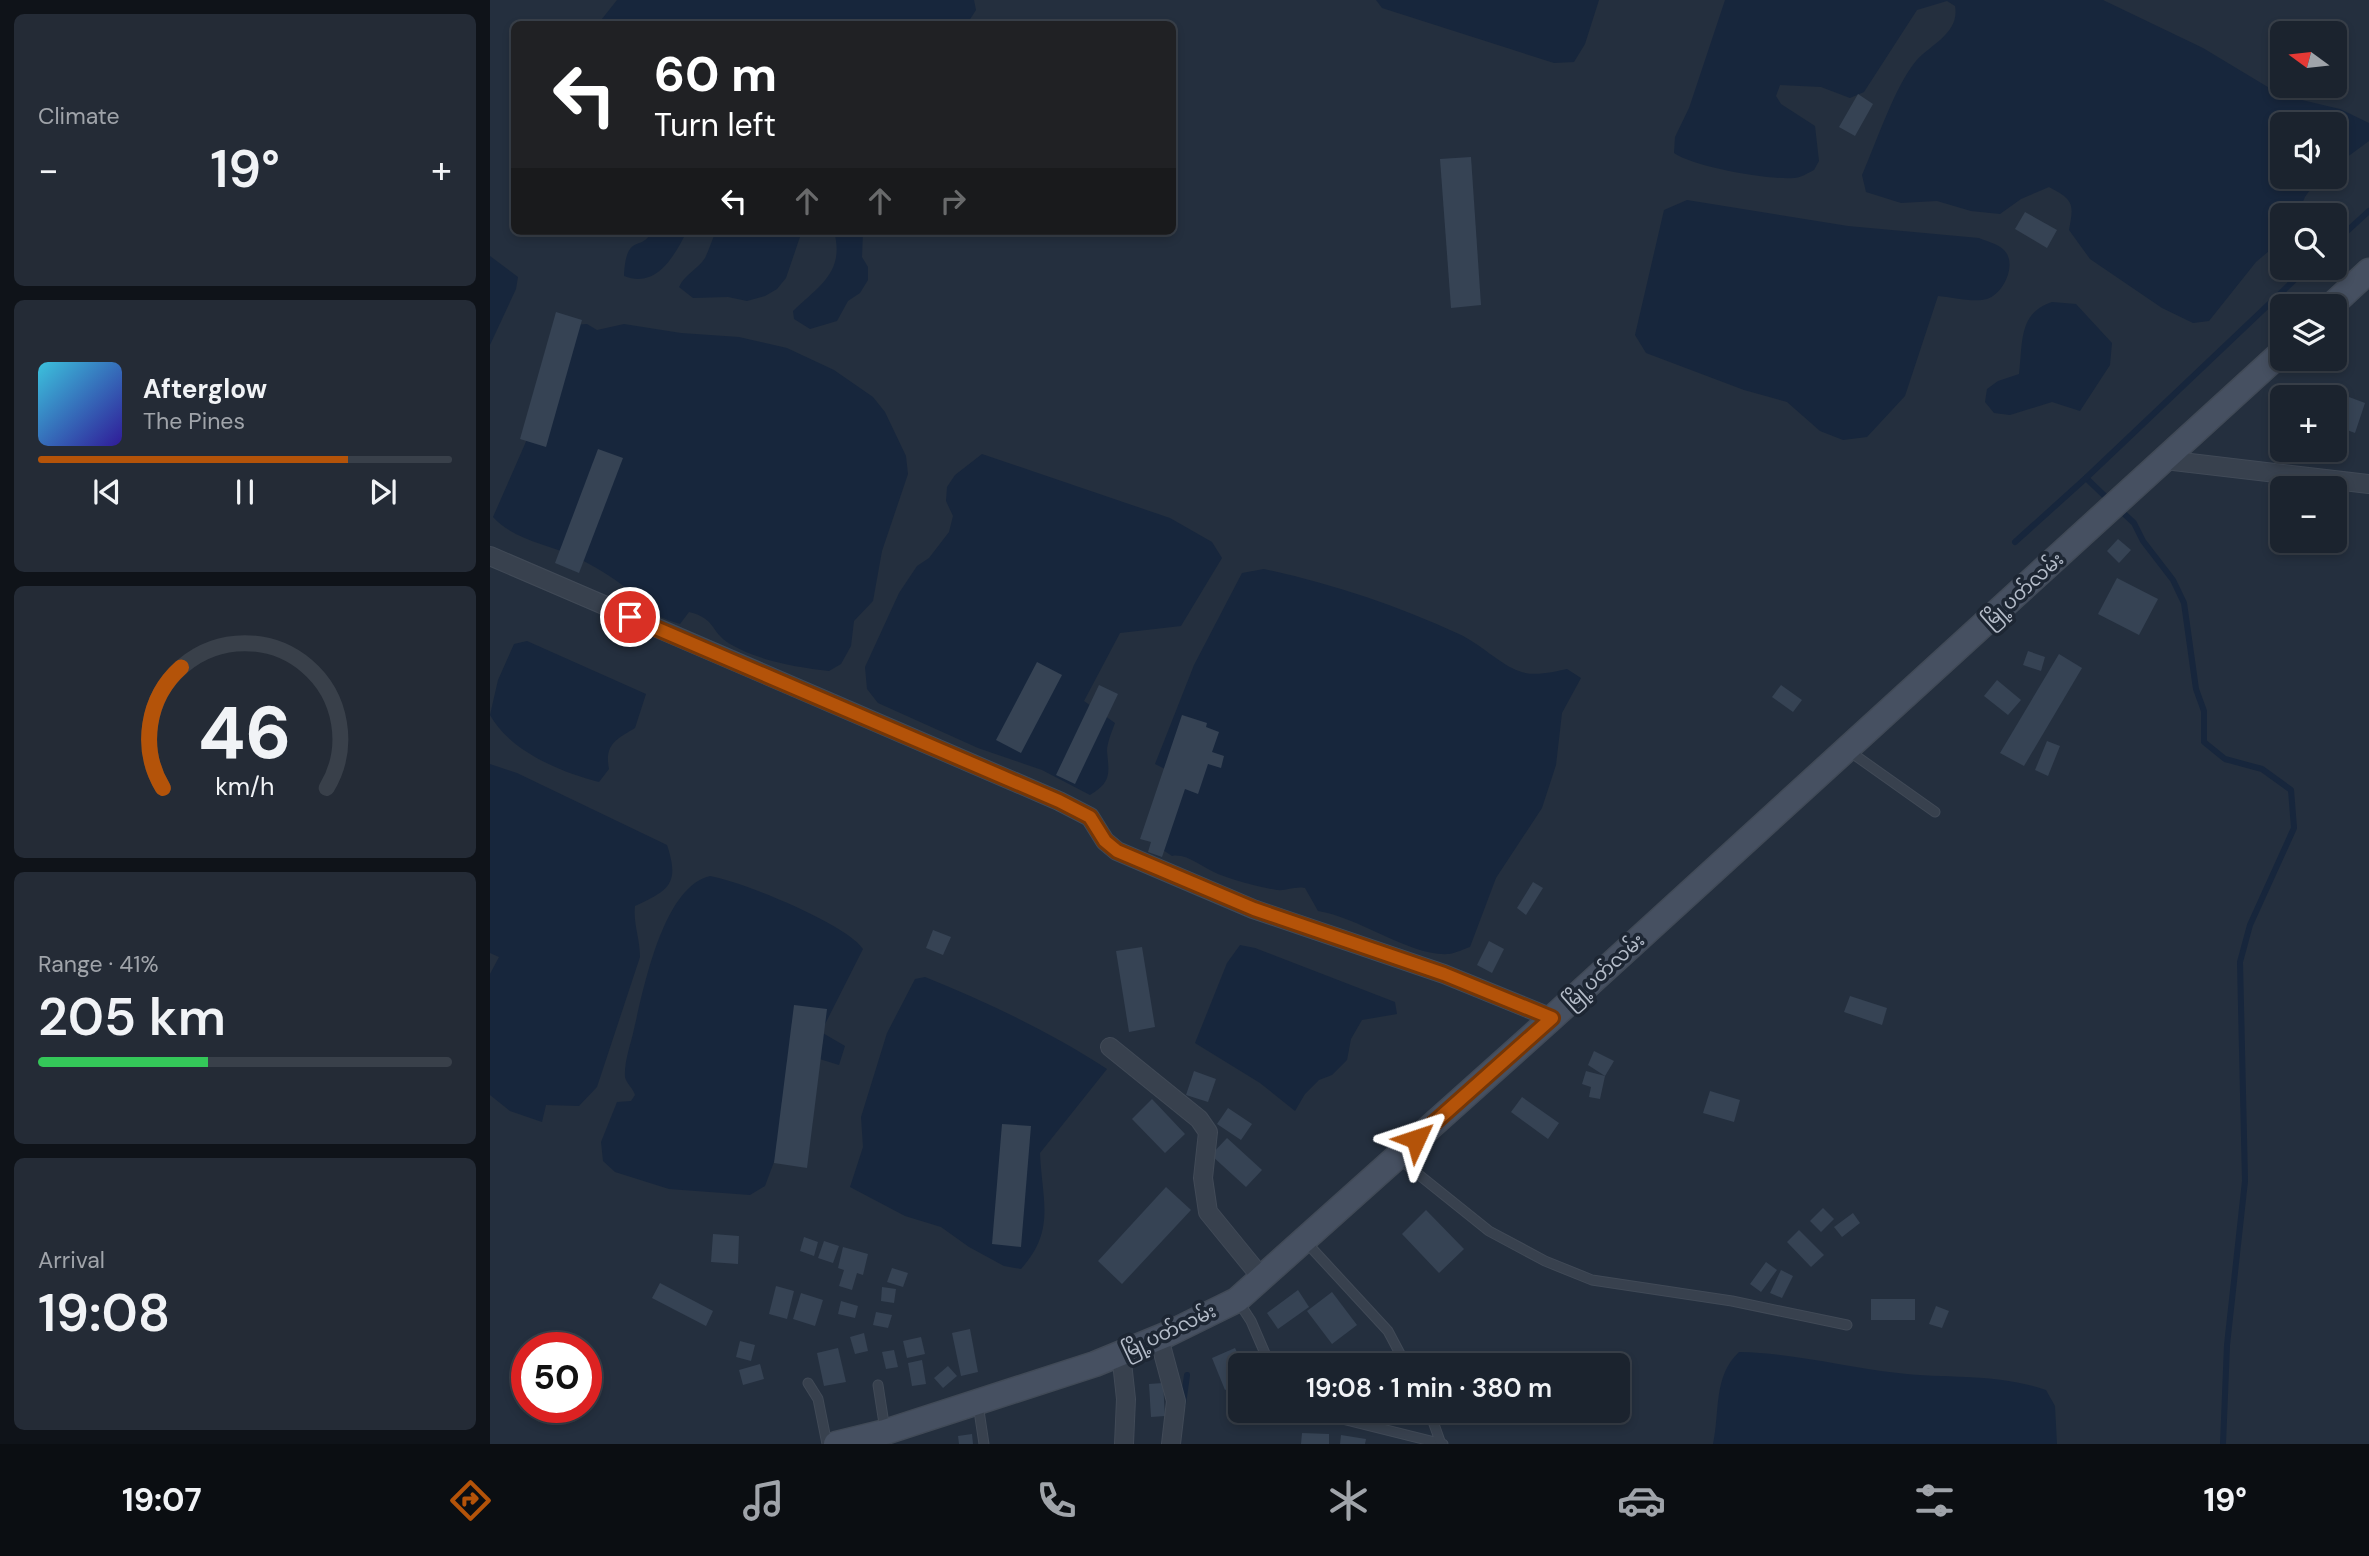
<!DOCTYPE html>
<html lang="en">
<head>
<meta charset="utf-8">
<style>
  body { margin:0; font-family:"DM Sans","Noto Sans Myanmar",sans-serif; background:#242b36; color:#f1f3f6; height:100vh; display:flex; flex-direction:column; font-size:26px; white-space:nowrap }
  * { box-sizing:border-box; margin:0 }
  p { font-size:23px; color:#a0a4aa }
  .icon { flex:none; width:38px; height:38px; fill:none; stroke:currentColor; stroke-width:2; stroke-linecap:round; stroke-linejoin:round }
  .map { position:relative; flex:1; overflow:hidden }
  .sheet { display:flex; flex-direction:column; gap:14px; padding:14px; background:#0f1319; width:490px }
  .sheet>* { flex:none }
  .guide { position:absolute; left:21px; top:21px; width:665px; height:214px; border-radius:10px; box-shadow:0 4px 10px #0003,0 0 0 2px #39404a; background:#202124; color:#fff; overflow:hidden }
  .needle { width:46px; rotate:285deg }
  .fabs { position:absolute; left:1780px; top:21px; display:grid; gap:14px }
  .fabs a { display:grid; place-items:center; width:77px; height:77px; border-radius:10px; background:#1b232e; box-shadow:0 4px 10px #0003,0 0 0 2px #39404a; font-size:35px }
  .speed { position:absolute; left:21px; top:1332px; display:flex; gap:14px; font-size:35px; font-weight:700; text-align:center }
  .speed>* { display:grid; place-content:center; width:91px; height:91px; border-radius:50%; background:#1b232e; box-shadow:0 4px 10px #0003,0 0 0 2px #39404a; line-height:1 }
  .speed .limit { border:10px solid #d22; background:#fff; color:#111 }
  .pin { position:absolute; display:grid; place-items:center; width:60px; height:60px; color:#fff; margin:-30px; border:4px solid #fff; border-radius:50%; box-shadow:0 2px 7px #0007 }
  .me { position:absolute; width:77px; margin:-38px; rotate:48deg; stroke-linejoin:round; filter:drop-shadow(0 0 5px #0008) }
  .turn { display:flex; align-items:center; gap:24px; height:147px; padding:0 28px; font-size:32px }
  .turn .icon { width:91px; height:91px; stroke-width:2.5 }
  .turn b { display:block; font-size:49px; line-height:60px }
  .lanes { display:flex; align-items:center; height:66px; padding:0 28px; background:#0003; justify-content:center; gap:35px; direction:ltr }
  .lanes .off { opacity:.35 }
  .big { font-size:52px; font-weight:600; line-height:1.1 }
  .sheet .card { flex:1; display:flex; flex-direction:column; justify-content:center; gap:10px; min-width:0; padding:0 24px; border-radius:10px; background:#242b36 }
  .sheet .dial { align-items:center; gap:0 }
  .dial svg { height:182px; overflow:visible; fill:none; stroke:#39404a; stroke-width:7; stroke-linecap:round; text-anchor:middle }
  .dial text { fill:#f1f3f6; stroke:none }
  .song { display:flex; align-items:center; gap:21px }
  .cover { width:84px; height:84px; border-radius:10px; background:linear-gradient(135deg,hsl(190 70% 55%),hsl(250 70% 35%)) }
  .played { height:7px; border-radius:4px; background:linear-gradient(90deg,#b45309 75%,#39404a 75%) }
  .keys { display:flex; justify-content:space-around; direction:ltr }
  .heat { display:flex; justify-content:space-between; align-items:center; font-size:38px; direction:ltr }
  .charge { height:10px; border-radius:5px; background:linear-gradient(90deg,#34c759 41%,#39404a 0) }
  .trip { position:absolute; left:738px; top:1353px; width:402px; height:70px; border-radius:10px; background:#1b232e; box-shadow:0 4px 10px #0003,0 0 0 2px #39404a; font-weight:600; line-height:70px; text-align:center }
  .tab-bar { display:flex; height:112px; justify-content:space-around; align-items:center; background:#0b0e12; color:#a0a4aa }
  .tab-bar .icon { width:49px; height:49px }
  .tab-bar .on { color:#b45309 }
  .tab-bar b { font-size:32px; color:#f1f3f6 }
  main { display:flex; flex:1; min-height:0 }
  .map>svg:first-child { display:block }
  .water { fill:#17263c }
  .lines { fill:none; stroke-linecap:round; stroke-linejoin:round }
  .stream { stroke:#17263c; stroke-width:6 }
  .building { fill:#364354 }
  .lane-casing { stroke:#414a57; stroke-width:11 }
  .street-casing { stroke:#414a57; stroke-width:20 }
  .secondary-casing { stroke:#414a57; stroke-width:27 }
  .lane { stroke:#38414e; stroke-width:9 }
  .street { stroke:#38414e; stroke-width:18 }
  .secondary { stroke:#465061; stroke-width:24 }
  .route-casing { stroke:#753606; stroke-width:18 }
  .route { stroke:#b45309; stroke-width:12 }
  .labels { text-anchor:middle; dominant-baseline:central; stroke-width:7; stroke-linejoin:round; paint-order:stroke }
  .street-label { font-size:19px; fill:#b4bcc9; stroke:#1d2633 }
</style>
</head>
<body>
<main>
<section class="sheet">
<div class="card"><p>Climate</p>
<div class="heat"><a>−</a><b class="big">19°</b><a>+</a></div>
</div>
<div class="card">
<div class="song"><i class="cover"></i><div><b>Afterglow</b><p>The Pines</p></div></div>
<div class="played"></div>
<div class="keys"><svg class="icon" aria-label="previous" viewBox="0 0 24 24"><path d="M18 5L8 12l10 7zM5 5v14"/></svg><svg class="icon" aria-label="pause" viewBox="0 0 24 24"><path d="M8 5v14M16 5v14"/></svg><svg class="icon" aria-label="next" viewBox="0 0 24 24"><path d="M6 5l10 7-10 7zM19 5v14"/></svg></div>
</div>
<div class="card dial"><svg viewBox="0 0 100 80">
<path d="M14 69A42 42 0 1 1 86 69"/>
<path d="M14 69A42 42 0 0 1 22 16" stroke="#b45309"/>
<text x="50" y="56" font-size="32" font-weight="700">46</text>
<text x="50" y="72" font-size="11">km/h</text>
</svg></div>
<div class="card"><p>Range · 41%</p><b class="big">205 km</b><div class="charge"></div></div>
<div class="card"><p>Arrival</p><b class="big">19:08</b></div>
</section>
<div class="map">
<svg width="1879" height="1444" viewBox="0 0 1879 1444">
  <rect width="100%" height="100%" fill="#242f3e"/>
  <g class="water">
    <polygon points="127,0 484,0 486,10 477,24 108,24"/>
    <polygon points="886,0 1109,0 1095,44 1084,62 1064,63 892,8"/>
    <path d="M1235,0H1613L1713,48L1791,95L1850,109L1879,123V141L1845,166L1844,124H1792V177H1829L1815,197L1807,215H1792V240L1766,262L1719,321L1703,323L1672,308L1600,259L1579,230C1584,204 1584,200 1559,187L1531,199L1510,214L1481,211L1447,201L1411,203L1376,192L1372,175C1386,143 1405,86 1426,61C1441,44 1470,33 1465,6L1457,1L1427,10L1374,92L1360,98L1331,87L1290,85L1286,96L1291,104L1325,126L1329,161L1324,170C1318,173 1310,178 1304,178C1278,180 1204,167 1184,153L1185,137L1199,108Z"/>
    <path d="M1197,200L1358,226L1489,238C1498,242 1511,244 1517,254C1525,268 1513,294 1497,299C1484,303 1462,297 1448,296L1415,396L1377,437L1353,440L1330,431L1297,402L1254,390L1156,353L1145,335L1174,210Z"/>
    <path d="M162,231H197C184,257 166,289 134,276C136,231 152,253 162,231Z"/>
    <path d="M226,231H312L296,278L287,289L275,296L257,301L238,297L203,298L189,287C195,274 207,270 215,258C219,250 222,240 226,231Z"/>
    <path d="M344,231H373L372,257L378,267V280L370,293L358,301L347,321L320,329L304,319L303,311C330,285 355,272 344,231Z"/>
    <polygon points="0,256 28,277 26,289 0,345"/>
    <path d="M1562,302L1586,304L1622,343L1620,365L1590,411L1562,402L1520,415L1504,413L1495,402L1497,389L1508,381L1529,374C1533,343 1528,313 1562,302Z"/>
    <path d="M97,324L107,330L134,324L191,333L249,337L297,348L344,370L383,397L395,412L416,456L418,474L392,551L383,601L364,621L361,646L351,664L339,671C306,667 269,661 240,644C219,631 227,619 199,612L190,624C160,615 158,608 137,589C123,577 102,565 86,557C58,544 24,540 3,517L49,412L82,325Z"/>
    <path d="M492,454L680,518L722,542L732,558L691,626L630,633L594,701L625,723C622,731 617,743 617,751C619,773 622,782 600,795L552,770L488,748L388,703L377,689L375,667L409,593L427,566L439,558L459,532L463,516L456,501L457,487L465,475Z"/>
    <path d="M774,569C842,584 906,605 969,634C989,643 1011,665 1029,671C1043,677 1063,672 1077,669L1091,678L1072,713L1066,765L1052,808L1006,878L980,947C974,949 966,953 959,954C921,957 869,917 828,911L815,888C804,886 797,891 787,890C767,887 747,881 728,874C713,868 697,853 682,856L667,846L691,777L665,764L704,665L752,573Z"/>
    <path d="M37,641L156,694L145,728C127,739 114,744 119,769L109,782C70,772 20,751 0,715L8,680L24,644Z"/>
    <path d="M0,764L27,773L177,845C190,884 179,890 145,906C143,924 150,938 150,957L107,1087L89,1106L56,1105L52,1122L20,1111L0,1095V974L9,957L0,953Z"/>
    <path d="M220,876C251,881 357,924 373,949L331,1032L355,1046L349,1065L323,1057L275,1186L260,1195L179,1189L125,1172L113,1161L111,1142L127,1102L141,1101L145,1095C143,1088 136,1083 135,1077C134,1061 141,1044 144,1029C154,987 173,887 220,876Z"/>
    <polygon points="750,945 765,948 905,1002 907,1014 872,1020 861,1039 857,1060 842,1075 829,1080 815,1094 805,1111 770,1083 705,1043 737,963"/>
    <path d="M435,977C497,1002 561,1032 617,1069L550,1153C552,1201 566,1230 531,1269L514,1266L479,1247L451,1227L415,1216L360,1187L373,1147L371,1117L397,1033L425,979Z"/>
    <path d="M1249,1352C1303,1353 1355,1367 1408,1373C1458,1379 1507,1373 1556,1390L1565,1406L1567,1444H1223C1230,1412 1223,1376 1249,1352Z"/>
  </g>
  <g class="lines">
    <g class="stream">
      <polyline points="1844,243 1879,211"/>
      <polyline points="1596,478 1621,502"/>
      <polyline points="1629,509 1644,523 1653,541 1683,580 1694,603 1706,689 1714,711 1714,742 1735,759 1772,769 1801,790 1804,828 1760,925 1750,962 1755,1181 1737,1345 1733,1444"/>
      <polyline points="1525,542 1596,478 1817,268"/>
      <polyline points="693,1404 697,1375"/>
    </g>
  </g>
  <g class="building">
    <polygon points="1368,94 1383,104 1365,136 1349,127"/>
    <polygon points="981,157 991,305 961,308 950,159"/>
    <polygon points="1535,212 1567,230 1557,248 1525,229"/>
    <polygon points="66,312 92,320 56,447 30,439"/>
    <polygon points="1859,397 1875,403 1865,433 1849,427"/>
    <polygon points="108,449 133,458 89,573 65,563"/>
    <polygon points="1628,539 1641,550 1629,563 1617,551"/>
    <polygon points="1627,578 1668,599 1649,635 1608,614"/>
    <polygon points="1538,651 1555,657 1551,671 1533,665"/>
    <polygon points="1569,654 1592,668 1534,766 1510,753"/>
    <polygon points="547,662 572,675 531,753 506,740"/>
    <polygon points="1507,680 1531,700 1518,715 1494,696"/>
    <polygon points="609,685 628,694 585,784 566,775"/>
    <polygon points="1291,685 1312,700 1303,712 1282,697"/>
    <polygon points="692,715 717,723 716,727 729,732 722,752 734,756 731,768 718,764 708,794 695,789 672,857 658,852 661,842 650,839"/>
    <polygon points="1557,741 1570,746 1558,776 1545,770"/>
    <polygon points="1043,882 1053,888 1036,915 1027,908"/>
    <polygon points="443,930 461,937 453,955 436,948"/>
    <polygon points="999,941 1014,949 1002,973 987,965"/>
    <polygon points="652,947 665,1027 639,1032 626,951"/>
    <polygon points="1360,996 1397,1008 1392,1025 1354,1012"/>
    <polygon points="304,1005 337,1009 317,1168 284,1163"/>
    <polygon points="1104,1051 1124,1061 1115,1076 1098,1065"/>
    <polygon points="704,1071 726,1079 718,1102 696,1095"/>
    <polygon points="1096,1071 1115,1076 1110,1099 1099,1097 1101,1087 1092,1084"/>
    <polygon points="1220,1091 1250,1100 1244,1122 1213,1113"/>
    <polygon points="1032,1097 1069,1123 1058,1139 1021,1112"/>
    <polygon points="662,1099 695,1134 675,1153 642,1119"/>
    <polygon points="738,1108 762,1124 751,1140 727,1124"/>
    <polygon points="512,1124 541,1126 531,1247 502,1244"/>
    <polygon points="737,1138 772,1170 756,1187 721,1155"/>
    <polygon points="676,1187 701,1210 632,1284 608,1261"/>
    <polygon points="1333,1208 1344,1219 1331,1232 1320,1221"/>
    <polygon points="936,1210 974,1249 949,1273 912,1234"/>
    <polygon points="1363,1213 1370,1223 1352,1237 1344,1227"/>
    <polygon points="1309,1230 1334,1255 1321,1267 1297,1242"/>
    <polygon points="223,1234 249,1236 248,1264 221,1262"/>
    <polygon points="314,1237 328,1242 324,1256 310,1251"/>
    <polygon points="334,1241 349,1246 343,1263 328,1258"/>
    <polygon points="353,1247 378,1254 373,1275 367,1273 362,1290 349,1286 354,1270 348,1268"/>
    <polygon points="1276,1262 1287,1270 1271,1292 1260,1284"/>
    <polygon points="402,1268 418,1273 413,1287 397,1282"/>
    <polygon points="1291,1270 1303,1276 1292,1298 1280,1293"/>
    <polygon points="170,1283 223,1311 216,1326 162,1298"/>
    <polygon points="286,1286 304,1291 297,1319 279,1314"/>
    <polygon points="392,1287 406,1289 404,1303 391,1301"/>
    <polygon points="808,1290 819,1307 788,1329 777,1313"/>
    <polygon points="842,1292 867,1325 842,1344 817,1311"/>
    <polygon points="311,1293 333,1300 325,1326 303,1319"/>
    <rect x="1381" y="1299" width="44" height="21"/>
    <polygon points="351,1301 368,1306 365,1318 348,1314"/>
    <polygon points="1446,1306 1459,1311 1452,1328 1439,1324"/>
    <polygon points="386,1312 402,1315 398,1328 383,1325"/>
    <polygon points="480,1329 488,1372 471,1376 462,1333"/>
    <polygon points="374,1333 378,1351 365,1354 360,1337"/>
    <polygon points="431,1337 435,1354 417,1358 413,1341"/>
    <polygon points="250,1341 265,1345 261,1361 246,1357"/>
    <polygon points="348,1348 356,1382 334,1386 327,1353"/>
    <polygon points="745,1348 753,1365 751,1395 747,1385 735,1390 722,1358"/>
    <polygon points="404,1350 408,1367 396,1369 392,1352"/>
    <polygon points="432,1360 436,1384 422,1386 418,1363"/>
    <polygon points="270,1364 274,1379 253,1385 249,1370"/>
    <polygon points="458,1366 467,1376 453,1388 444,1378"/>
    <polygon points="673,1383 675,1416 661,1417 659,1384"/>
    <polygon points="812,1433 839,1434 839,1444 811,1444"/>
    <polygon points="482,1434 483,1444 469,1444 468,1436"/>
    <polygon points="851,1435 876,1439 875,1444 850,1444"/>
  </g>
  <g class="lines">
    <defs>
      <g id="lane">
        <polyline points="1359,751 1445,812"/>
        <polyline points="908,1158 999,1231 1055,1261 1102,1280 1242,1301 1357,1325"/>
        <polyline points="815,1241 898,1331 916,1365"/>
        <polyline points="748,1301 761,1321 780,1365"/>
        <polyline points="318,1383 328,1399 337,1444"/>
        <polyline points="388,1385 395,1430"/>
        <polyline points="488,1404 494,1444"/>
        <polyline points="816,1410 953,1444"/>
        <polyline points="939,1410 951,1444"/>
      </g>
      <g id="street">
        <polyline points="1675,460 1879,484"/>
        <polyline points="0,556 569,801 600,817 615,841 627,851 763,909 954,974 1062,1018"/>
        <polyline points="620,1047 709,1119 718,1132 713,1178 718,1212 771,1277"/>
        <polyline points="669,1338 686,1401 681,1444"/>
        <polyline points="631,1353 636,1399 634,1444"/>
      </g>
      <g id="secondary">
        <polyline points="1841,306 1879,271"/>
        <polyline points="346,1444 395,1432 605,1364 678,1334 747,1300 1062,1018 1792,352"/>
      </g>
    </defs>
    <use href="#lane" class="lane-casing"/>
    <use href="#street" class="street-casing"/>
    <use href="#secondary" class="secondary-casing"/>
    <use href="#lane" class="lane"/>
    <use href="#street" class="street"/>
    <use href="#secondary" class="secondary"/>
  </g>
  <g class="lines">
    <defs>
      <polyline id="route" points="140,617 569,801 600,817 615,841 627,851 764,909 954,974 1062,1018 926,1139"/>
    </defs>
    <use href="#route" class="route-casing"/>
    <use href="#route" class="route"/>
  </g>
  <g class="labels">
    <g class="street-label">
      <text transform="translate(1533 590) rotate(-42)">မြို့ပတ်လမ်း</text>
      <text transform="translate(1114 971) rotate(-42)">မြို့ပတ်လမ်း</text>
      <text transform="translate(679 1331) rotate(-25)">မြို့ပတ်လမ်း</text>
    </g>
  </g>
</svg>
<div class="fabs">
<a><svg class="needle" viewBox="-14 -14 28 28"><path d="M0-13l5 13h-10z" fill="#e53935"/><path d="M0 13l5-13h-10z" fill="#a0a4aa"/></svg></a>
<a><svg class="icon" aria-label="sound" viewBox="0 0 24 24"><path d="M4 9h4l5-4v14l-5-4H4zM17 9q2 3 0 6"/></svg></a>
<a><svg class="icon" aria-label="search" viewBox="0 0 24 24"><circle cx="10" cy="10" r="6"/><path d="M15 15l6 6"/></svg></a>
<a><svg class="icon" aria-label="layers" viewBox="0 0 24 24"><path d="M12 4l9 5-9 5-9-5zM3 14l9 5 9-5"/></svg></a>
<a>+</a>
<a>−</a>
</div>
<div class="speed"><div class="limit">50</div></div>
<div class="pin" style="left:140px;top:617px;background:#d93025"><svg class="icon" aria-label="arrive" viewBox="0 0 24 24"><path d="M6 21V4h12l-3 4 3 4H6"/></svg></div>
<svg class="me" style="left:926px;top:1139px" viewBox="-20 -20 40 40"><path d="M0-17L14 15 0 8-14 15z" fill="#b45309" stroke="#fff" stroke-width="4"/></svg>
<div class="trip">19:08 · 1 min · 380 m</div>
<div class="guide">
<div class="turn"><svg class="icon" aria-label="left" viewBox="0 0 24 24"><path d="M17 20v-9H6M10 6l-5 5 5 5"/></svg><div><b>60 m</b>Turn left</div></div>
<div class="lanes"><svg class="icon" aria-label="left" viewBox="0 0 24 24"><path d="M17 20v-9H6M10 6l-5 5 5 5"/></svg><svg class="icon off" aria-label="ahead" viewBox="0 0 24 24"><path d="M12 20V5M6 11l6-6 6 6"/></svg><svg class="icon off" aria-label="ahead" viewBox="0 0 24 24"><path d="M12 20V5M6 11l6-6 6 6"/></svg><svg class="icon off" aria-label="right" viewBox="0 0 24 24"><path d="M7 20v-9h11M14 6l5 5-5 5"/></svg></div>
</div>
</div>
</main>
<nav class="tab-bar">
<b>19:07</b>
<svg class="icon on" aria-label="directions" viewBox="0 0 24 24"><path d="M12 3l9 9-9 9-9-9zM9 14v-3h6M13 9l2 2-2 2"/></svg>
<svg class="icon" aria-label="music" viewBox="0 0 24 24"><path d="M9 18V5l10-2v13"/><circle cx="6" cy="18" r="3"/><circle cx="16" cy="16" r="3"/></svg>
<svg class="icon" aria-label="phone" viewBox="0 0 24 24"><path d="M5 4h4l2 5-3 2q2 4 5 5l2-3 5 2v4C11 20 4 13 5 4z"/></svg>
<svg class="icon" aria-label="climate" viewBox="0 0 24 24"><path d="M12 3v18M4 7l16 10M4 17L20 7"/></svg>
<svg class="icon" aria-label="car" viewBox="0 0 24 24"><path d="M5 17H2v-5l4-1 3-4h7l3 4 3 1v5h-3M9 17h6M6 11h13"/><circle cx="7" cy="17" r="2"/><circle cx="17" cy="17" r="2"/></svg>
<svg class="icon" aria-label="filters" viewBox="0 0 24 24"><path d="M4 7h16M4 17h16"/><circle cx="9" cy="7" r="2"/><circle cx="15" cy="17" r="2"/></svg>
<b>19°</b>
</nav>
</body>
</html>
